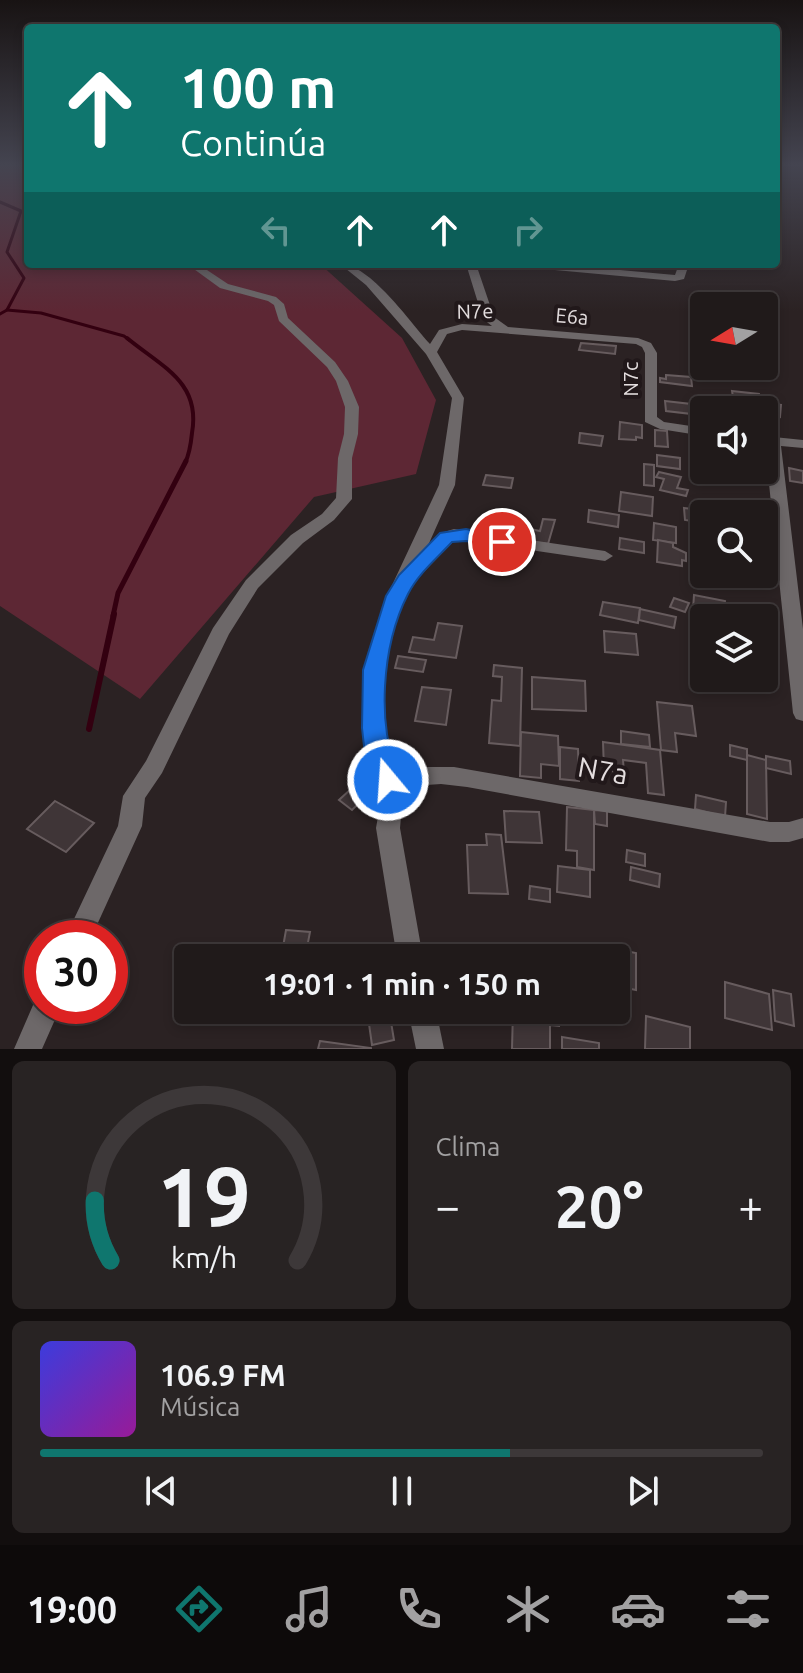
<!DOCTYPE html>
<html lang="es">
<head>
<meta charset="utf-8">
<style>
  body { margin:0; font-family:Ubuntu,sans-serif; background:#282323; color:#f1f3f6; height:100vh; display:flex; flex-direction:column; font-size:30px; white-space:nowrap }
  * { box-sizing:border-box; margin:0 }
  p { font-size:26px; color:#a2a1a2 }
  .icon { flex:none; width:44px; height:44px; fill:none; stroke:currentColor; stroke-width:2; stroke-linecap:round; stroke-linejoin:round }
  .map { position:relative; height:1049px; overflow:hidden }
  .side { display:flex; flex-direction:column; gap:12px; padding:12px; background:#120e0e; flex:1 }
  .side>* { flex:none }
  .top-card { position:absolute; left:24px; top:24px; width:756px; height:244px; border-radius:8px; box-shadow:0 4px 12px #0003,0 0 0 2px #3d3839; background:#0f766e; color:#fff; overflow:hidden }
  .needle { width:52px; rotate:259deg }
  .controls { position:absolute; left:690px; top:292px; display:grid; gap:16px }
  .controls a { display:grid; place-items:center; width:88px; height:88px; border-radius:8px; background:#201a1a; box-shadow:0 4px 12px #0003,0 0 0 2px #3d3839; font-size:40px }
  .speed { position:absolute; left:24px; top:920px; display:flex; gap:16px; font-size:40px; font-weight:700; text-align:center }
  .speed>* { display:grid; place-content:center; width:104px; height:104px; border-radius:50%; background:#201a1a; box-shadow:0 4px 12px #0003,0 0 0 2px #3d3839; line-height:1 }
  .speed .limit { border:12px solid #d22; background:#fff; color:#111 }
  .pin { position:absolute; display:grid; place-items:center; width:68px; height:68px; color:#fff; margin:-34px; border:4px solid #fff; border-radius:50%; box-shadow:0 2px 8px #0007 }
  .me { position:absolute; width:88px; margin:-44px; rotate:342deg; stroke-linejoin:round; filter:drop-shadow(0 0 6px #0008) }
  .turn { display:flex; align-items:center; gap:28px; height:168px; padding:0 24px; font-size:36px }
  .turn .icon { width:104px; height:104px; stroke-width:2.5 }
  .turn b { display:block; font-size:56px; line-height:68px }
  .lanes { display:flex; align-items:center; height:76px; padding:0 24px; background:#0003; justify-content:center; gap:40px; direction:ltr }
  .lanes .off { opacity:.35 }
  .big { font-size:60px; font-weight:700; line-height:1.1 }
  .side .card { flex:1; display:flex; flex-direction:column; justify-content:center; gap:12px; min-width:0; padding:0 28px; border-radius:12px; background:#282323 }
  .side .dial { align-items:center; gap:0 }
  .dial svg { height:208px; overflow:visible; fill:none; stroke:#3d3839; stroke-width:7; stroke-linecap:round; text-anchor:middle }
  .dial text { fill:#f1f3f6; stroke:none }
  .song { display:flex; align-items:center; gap:24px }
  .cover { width:96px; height:96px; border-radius:12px; background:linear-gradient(135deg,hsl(240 70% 55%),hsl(300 70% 35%)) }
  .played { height:8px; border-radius:4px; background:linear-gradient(90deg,#0f766e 65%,#3d3839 65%) }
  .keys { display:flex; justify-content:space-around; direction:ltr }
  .heat { display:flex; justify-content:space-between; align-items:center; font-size:44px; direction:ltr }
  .side .tiles { flex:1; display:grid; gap:12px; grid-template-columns:1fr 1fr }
  .card:last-child { grid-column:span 2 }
  .trip { position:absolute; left:174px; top:944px; width:456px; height:80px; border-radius:8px; background:#201a1a; box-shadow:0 4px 12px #0003,0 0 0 2px #3d3839; font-weight:700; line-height:80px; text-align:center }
  .menu { display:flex; height:128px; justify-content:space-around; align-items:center; background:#0d0a0a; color:#a2a1a2 }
  .menu .icon { width:56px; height:56px }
  .menu .current { color:#0f766e }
  .menu b { font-size:36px; color:#f1f3f6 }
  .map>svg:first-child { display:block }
  .green { fill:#5d2734 }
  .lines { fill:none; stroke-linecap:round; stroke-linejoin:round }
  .stream-far3 { stroke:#330010; stroke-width:3 }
  .stream-far2 { stroke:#330010; stroke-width:4 }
  .stream-far1 { stroke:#330010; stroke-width:5 }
  .stream { stroke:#330010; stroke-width:6 }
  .building { fill:#3f3537; stroke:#675c5e; stroke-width:2 }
  .street { fill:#6d6869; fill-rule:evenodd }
  .route { fill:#1a73e8; stroke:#114b97; stroke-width:2 }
  .labels { text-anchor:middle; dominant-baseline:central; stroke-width:8; stroke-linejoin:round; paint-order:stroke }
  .far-street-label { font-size:20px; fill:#e4dedf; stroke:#21181a }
  .near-street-label { font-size:28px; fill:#e4dedf; stroke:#21181a }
</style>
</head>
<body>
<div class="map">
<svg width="803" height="1049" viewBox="0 0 803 1049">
  <rect width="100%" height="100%" fill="#2b2223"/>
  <polygon class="green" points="0,164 28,164 28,264 320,264 402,338 436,400 416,474 314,497 140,699 0,606"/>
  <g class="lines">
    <g class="stream-far3">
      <polyline points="0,202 21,211 7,252 24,278 7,310 0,314"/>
      <polyline points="7,310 41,313 124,336 129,340"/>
    </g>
    <path class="stream-far2" d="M127,338C162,367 201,382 192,433C191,443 190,453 185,463"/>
    <polyline class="stream-far1" points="113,616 118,593 186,461"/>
    <polyline class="stream" points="89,729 114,614"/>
  </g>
  <g class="building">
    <polygon points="581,343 616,346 615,354 579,350"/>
    <polygon points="666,375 691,377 692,386 660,382 660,378 666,379"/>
    <polygon points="732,391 759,394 761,403 755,402 756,410 735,410"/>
    <polygon points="665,401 691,404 692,414 666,411"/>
    <polygon points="761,403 781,405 780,417 766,414 767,408 760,406"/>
    <polygon points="620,422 642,425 642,438 636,437 636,440 619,439"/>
    <polygon points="655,430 667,431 668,447 655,446"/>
    <polygon points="580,433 603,436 601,446 579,443"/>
    <polygon points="657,455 680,458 680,469 657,466"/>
    <polygon points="644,464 654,465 654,486 644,485"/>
    <polygon points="789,468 803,471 803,483 790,481"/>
    <polygon points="659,472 681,477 677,488 688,490 686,496 660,490 664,479 656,477"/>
    <polygon points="486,475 513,478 511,488 483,485"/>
    <polygon points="621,492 653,497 652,516 619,511"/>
    <polygon points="684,508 710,511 711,514 704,514 704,523 685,520"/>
    <polygon points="589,510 619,515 618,527 588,522"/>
    <polygon points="543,519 555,520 548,544 527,541 530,529 540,531"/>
    <polygon points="654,523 676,527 676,543 653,540"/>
    <polygon points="620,538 644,542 644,553 619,549"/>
    <polygon points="658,540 673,543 673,547 686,553 686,561 682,560 682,566 657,562"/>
    <polygon points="694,595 725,601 724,610 736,612 736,618 704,618 704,628 697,627 698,611 693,610"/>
    <polygon points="674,598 689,603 685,612 670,607"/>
    <polygon points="603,602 640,608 638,623 600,615"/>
    <polygon points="640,609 676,617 674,628 639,620"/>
    <polygon points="438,623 462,626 456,658 409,652 413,637 434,640"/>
    <polygon points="604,631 636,634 638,655 605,652"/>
    <polygon points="398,656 426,660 423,672 395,668"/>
    <polygon points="494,665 522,668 520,746 489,743 492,700 501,701 502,677 493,676"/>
    <polygon points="532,677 585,681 586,711 532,709"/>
    <polygon points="422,687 451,690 446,725 415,721"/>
    <polygon points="657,702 692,706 696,736 675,733 677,752 661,750"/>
    <polygon points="621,731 649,735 650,747 621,744"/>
    <polygon points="521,732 558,736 559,766 541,764 541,778 520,776"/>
    <polygon points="603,742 660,750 664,795 648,793 646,763 623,760 624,773 604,770"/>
    <polygon points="730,745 747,749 747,760 730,756"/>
    <polygon points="560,747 578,749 579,781 560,779"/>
    <polygon points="747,755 766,760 767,819 747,814"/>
    <polygon points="766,756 790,761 791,774 766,768"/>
    <polygon points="364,777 377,786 352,810 339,800"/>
    <polygon points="696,795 726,802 725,817 695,809"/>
    <polygon points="55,801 94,823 66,852 27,829"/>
    <polygon points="567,807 594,810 594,870 577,867 577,851 566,850"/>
    <polygon points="594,810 607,811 607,826 595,824"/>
    <polygon points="504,811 539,812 542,843 506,842"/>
    <polygon points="486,834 501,835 508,894 469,893 467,845 487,845"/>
    <polygon points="627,850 645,854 645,866 626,862"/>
    <polygon points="558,866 590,870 590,897 557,892"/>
    <polygon points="631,867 660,874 659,887 630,880"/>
    <polygon points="530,886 550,889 550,902 529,899"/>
    <polygon points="286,930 310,932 305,958 281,958"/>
    <polygon points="600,946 636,953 636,990 616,986 616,958 600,958"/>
    <polygon points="725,982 769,994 772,1030 725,1018"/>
    <polygon points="773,990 791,994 794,1026 775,1021"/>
    <polygon points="367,1010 389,1010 394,1040 372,1045"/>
    <polygon points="513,1010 559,1010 559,1026 550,1025 550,1049 512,1049"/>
    <polygon points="646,1016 690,1027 690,1049 645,1049"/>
    <polygon points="562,1037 599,1043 599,1049 562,1049"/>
    <polygon points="320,1041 371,1048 371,1049 318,1049"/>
  </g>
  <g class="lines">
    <g class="street">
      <polygon points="187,264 198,264 228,284 276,297 284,304 288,318 335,362 348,381 359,407 358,434 352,458 352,499 334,520 303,543 258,588 229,634 162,773 145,798 142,826 91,938 65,938 118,826 123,796 146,761 213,628 246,580 291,535 322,514 336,498 338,458 344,434 345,407 336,381 327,367 279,321 274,305 268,301 220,288"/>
      <path d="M340,264C370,264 410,322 430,344L439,330L462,324L492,326L483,319L466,264H476L494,317L508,327L638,338L651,343L657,353V417L664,422L704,428V436L660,429L645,422V353L642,347L636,344L462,330L447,334L437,352L464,398L455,485L426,550L441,533L454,529L605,551L613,556L605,561L456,539L416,580L411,581C391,626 366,729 397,772L417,767H454L770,822H789L803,818V838L789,842H770L467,787L441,784L412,786L403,796L400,828L423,958H397L376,828L383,788L368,764L364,728V670L387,596L439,485L452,398L426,354L366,285Z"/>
      <polygon points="517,264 554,264 675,275 679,264 689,264 684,279 675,281 522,267"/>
      <polygon points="764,436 803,440 803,448 781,446 803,629 803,721 796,719 793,713"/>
      <polygon points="42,994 42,1006 61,1006 42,1049 14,1049 37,996"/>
      <polygon points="408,1010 436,1010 444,1049 416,1049"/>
    </g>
  </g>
  <linearGradient id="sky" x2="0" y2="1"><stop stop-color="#181313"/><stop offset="0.53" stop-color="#444450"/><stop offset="1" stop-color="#444450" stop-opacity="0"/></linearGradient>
  <rect width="803" height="311" fill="url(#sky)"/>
  <path class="route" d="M466,529L509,538L512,542L502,548L466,541L452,542C437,558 418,574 408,594C382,645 375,728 401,780L397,787L388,790L380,787L366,764L362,728L363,670L386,596L399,575L440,533Z"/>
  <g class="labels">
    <g class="far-street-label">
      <text transform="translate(475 311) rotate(-1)">N7e</text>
      <text transform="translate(572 316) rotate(5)">E6a</text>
      <text transform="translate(630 379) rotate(-90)">N7c</text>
    </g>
    <g class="near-street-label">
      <text transform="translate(603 770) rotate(10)">N7a</text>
    </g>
  </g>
</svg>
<div class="controls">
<a><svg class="needle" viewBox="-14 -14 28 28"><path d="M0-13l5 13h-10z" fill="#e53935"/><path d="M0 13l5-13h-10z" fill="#a2a1a2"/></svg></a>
<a><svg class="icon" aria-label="sound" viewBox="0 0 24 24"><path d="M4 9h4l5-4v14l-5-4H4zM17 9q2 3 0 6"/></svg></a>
<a><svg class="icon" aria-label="search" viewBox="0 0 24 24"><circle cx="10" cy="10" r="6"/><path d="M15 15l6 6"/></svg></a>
<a><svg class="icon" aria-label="layers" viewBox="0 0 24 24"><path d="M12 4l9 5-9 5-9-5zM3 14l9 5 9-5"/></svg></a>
</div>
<div class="speed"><div class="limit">30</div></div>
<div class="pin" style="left:502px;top:542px;background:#d93025"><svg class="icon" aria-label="arrive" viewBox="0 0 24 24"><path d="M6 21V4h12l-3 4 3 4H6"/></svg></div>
<svg class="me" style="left:388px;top:780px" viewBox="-20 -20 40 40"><circle r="17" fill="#1a73e8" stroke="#fff" stroke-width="3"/><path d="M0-11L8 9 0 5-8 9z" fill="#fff"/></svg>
<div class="trip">19:01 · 1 min · 150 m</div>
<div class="top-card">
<div class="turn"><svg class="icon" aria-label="ahead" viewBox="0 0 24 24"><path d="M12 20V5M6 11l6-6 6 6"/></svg><div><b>100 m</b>Continúa</div></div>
<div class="lanes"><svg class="icon off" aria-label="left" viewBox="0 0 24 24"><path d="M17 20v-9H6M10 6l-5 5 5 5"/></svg><svg class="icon" aria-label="ahead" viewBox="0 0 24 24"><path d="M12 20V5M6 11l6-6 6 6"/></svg><svg class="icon" aria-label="ahead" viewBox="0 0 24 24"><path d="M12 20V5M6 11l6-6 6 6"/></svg><svg class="icon off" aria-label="right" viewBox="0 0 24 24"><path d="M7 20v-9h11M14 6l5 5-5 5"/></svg></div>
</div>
</div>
<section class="side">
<div class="tiles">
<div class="card dial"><svg viewBox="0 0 100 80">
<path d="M14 69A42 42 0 1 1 86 69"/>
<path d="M14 69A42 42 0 0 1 8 46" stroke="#0f766e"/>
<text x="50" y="56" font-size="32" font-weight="700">19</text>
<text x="50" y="72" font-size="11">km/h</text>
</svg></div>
<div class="card"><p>Clima</p>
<div class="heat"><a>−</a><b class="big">20°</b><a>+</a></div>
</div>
<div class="card">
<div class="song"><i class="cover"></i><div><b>106.9 FM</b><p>Música</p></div></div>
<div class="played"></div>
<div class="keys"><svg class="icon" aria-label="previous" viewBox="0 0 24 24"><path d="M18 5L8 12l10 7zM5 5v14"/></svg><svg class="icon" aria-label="pause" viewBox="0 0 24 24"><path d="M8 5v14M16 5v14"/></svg><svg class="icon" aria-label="next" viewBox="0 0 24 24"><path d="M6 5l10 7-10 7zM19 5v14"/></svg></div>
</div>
</div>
</section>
<nav class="menu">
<b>19:00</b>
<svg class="icon current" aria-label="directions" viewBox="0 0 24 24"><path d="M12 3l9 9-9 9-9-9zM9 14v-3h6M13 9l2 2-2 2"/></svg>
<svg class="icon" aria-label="music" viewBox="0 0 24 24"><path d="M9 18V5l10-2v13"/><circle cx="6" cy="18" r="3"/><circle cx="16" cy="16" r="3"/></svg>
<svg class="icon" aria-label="phone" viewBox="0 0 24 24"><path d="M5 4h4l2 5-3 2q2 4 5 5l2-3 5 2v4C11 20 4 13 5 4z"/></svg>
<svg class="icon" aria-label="climate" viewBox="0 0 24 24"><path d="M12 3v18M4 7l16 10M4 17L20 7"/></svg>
<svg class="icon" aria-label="car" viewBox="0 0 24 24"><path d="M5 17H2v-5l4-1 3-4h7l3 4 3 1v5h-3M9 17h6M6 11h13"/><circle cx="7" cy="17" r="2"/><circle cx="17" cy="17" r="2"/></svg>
<svg class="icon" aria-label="filters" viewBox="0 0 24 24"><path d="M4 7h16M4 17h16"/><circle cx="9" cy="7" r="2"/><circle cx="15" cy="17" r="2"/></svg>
</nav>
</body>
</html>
